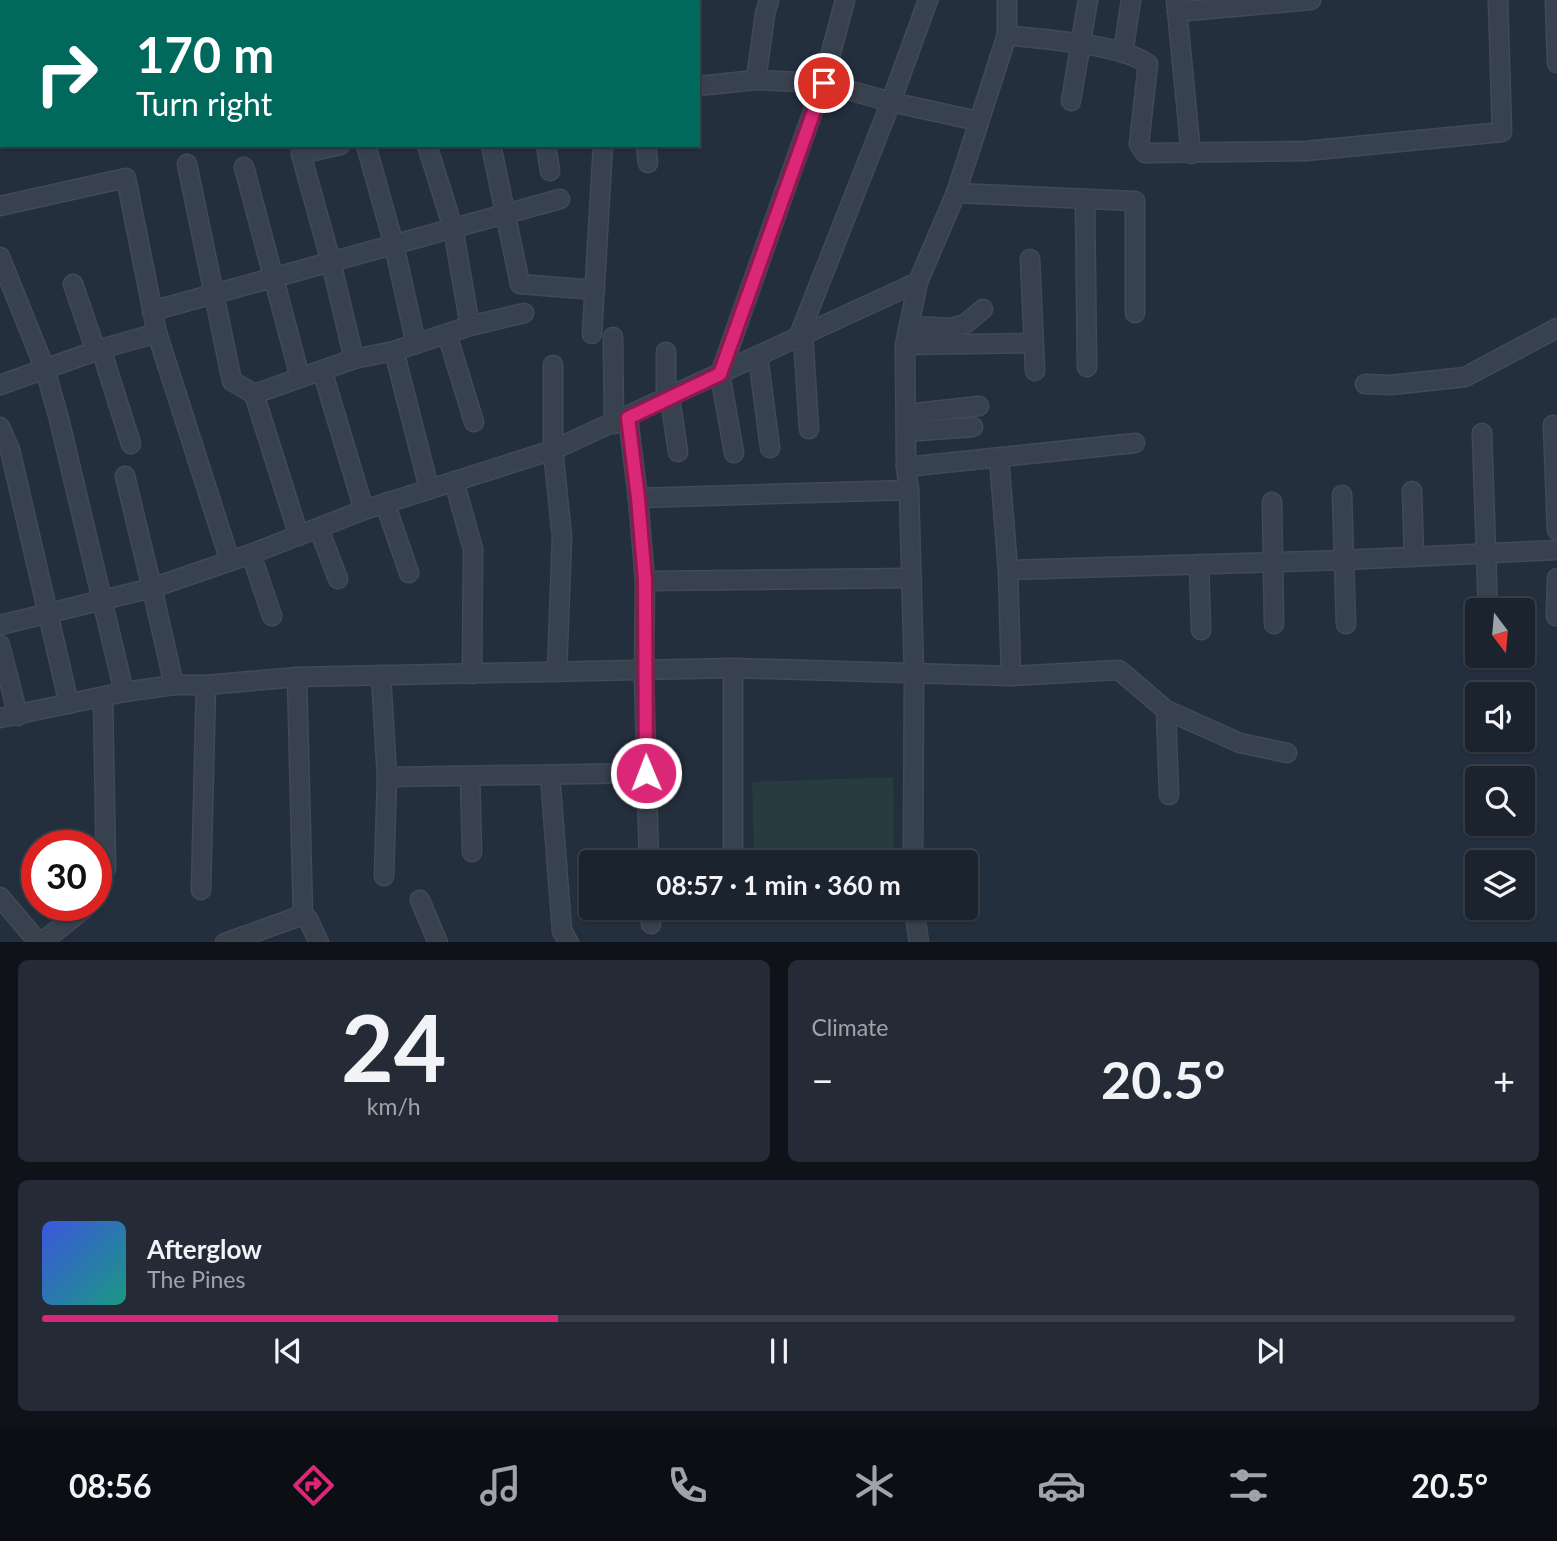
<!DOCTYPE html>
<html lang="en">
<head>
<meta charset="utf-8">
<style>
  body { margin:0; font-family:Lato,sans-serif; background:#242b36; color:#f1f3f6; height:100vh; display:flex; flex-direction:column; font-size:26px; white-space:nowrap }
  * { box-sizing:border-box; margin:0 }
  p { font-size:23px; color:#a0a4aa }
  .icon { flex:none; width:38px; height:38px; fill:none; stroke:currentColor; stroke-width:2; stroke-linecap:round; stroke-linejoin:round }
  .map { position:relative; height:942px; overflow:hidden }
  .panel { display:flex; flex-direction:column; gap:18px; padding:18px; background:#0f1319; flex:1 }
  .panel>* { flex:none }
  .hud { position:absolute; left:0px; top:0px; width:700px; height:147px; box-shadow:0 2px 5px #0004,0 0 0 2px #39404a; background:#00695c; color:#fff; overflow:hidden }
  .needle { width:46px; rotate:164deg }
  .fabs { position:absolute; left:1465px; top:598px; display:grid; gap:14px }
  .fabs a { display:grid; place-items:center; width:70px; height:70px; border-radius:7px; background:#1b232e; box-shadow:0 2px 5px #0004,0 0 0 2px #39404a; font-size:35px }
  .speed { position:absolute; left:21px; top:830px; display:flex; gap:14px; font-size:35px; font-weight:700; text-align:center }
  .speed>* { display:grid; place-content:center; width:91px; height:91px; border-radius:50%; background:#1b232e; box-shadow:0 2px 5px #0004,0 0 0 2px #39404a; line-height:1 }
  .speed .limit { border:10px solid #d22; background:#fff; color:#111 }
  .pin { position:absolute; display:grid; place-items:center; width:60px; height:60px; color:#fff; margin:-30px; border:4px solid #fff; border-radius:50%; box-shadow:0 2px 7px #0007 }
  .me { position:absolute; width:77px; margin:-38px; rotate:359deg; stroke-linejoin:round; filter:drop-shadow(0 0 5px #0008) }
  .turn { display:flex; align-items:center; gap:24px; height:147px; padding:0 21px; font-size:32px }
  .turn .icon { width:91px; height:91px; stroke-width:2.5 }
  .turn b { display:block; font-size:49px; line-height:60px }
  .big { font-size:52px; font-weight:700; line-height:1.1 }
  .panel .tile { flex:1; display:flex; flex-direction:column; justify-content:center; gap:10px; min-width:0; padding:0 24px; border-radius:10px; background:#242b36 }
  .panel .dial { align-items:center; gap:0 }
  .dial b { font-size:91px; line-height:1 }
  .song { display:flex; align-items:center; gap:21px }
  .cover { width:84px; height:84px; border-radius:10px; background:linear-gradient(135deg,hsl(230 70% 55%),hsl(170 70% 35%)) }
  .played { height:7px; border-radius:4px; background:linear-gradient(90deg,#db2777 35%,#39404a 35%) }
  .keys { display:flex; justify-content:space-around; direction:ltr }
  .heat { display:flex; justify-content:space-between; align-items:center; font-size:38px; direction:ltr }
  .panel .tiles { flex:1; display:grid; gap:18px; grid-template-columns:1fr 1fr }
  .tile:last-child { grid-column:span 2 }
  .trip { position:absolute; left:579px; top:850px; width:399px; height:70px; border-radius:7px; background:#1b232e; box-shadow:0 2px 5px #0004,0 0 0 2px #39404a; font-weight:700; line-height:70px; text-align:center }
  .tab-bar { display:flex; height:112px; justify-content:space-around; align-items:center; background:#0b0e12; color:#a0a4aa }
  .tab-bar .icon { width:49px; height:49px }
  .tab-bar .current { color:#db2777 }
  .tab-bar b { font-size:32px; color:#f1f3f6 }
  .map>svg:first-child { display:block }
  .green { fill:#263c3f }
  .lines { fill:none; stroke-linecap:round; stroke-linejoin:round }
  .minor-casing { stroke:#414a57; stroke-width:21 }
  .minor { stroke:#38414e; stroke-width:18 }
  .route-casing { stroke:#8e194d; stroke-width:18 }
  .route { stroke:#db2777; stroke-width:12 }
</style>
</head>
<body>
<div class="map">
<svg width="1557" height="943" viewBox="0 0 1557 943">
  <rect width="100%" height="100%" fill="#242f3e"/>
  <polygon class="green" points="893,777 894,863 754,863 752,782"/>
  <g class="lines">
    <defs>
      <g id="minor">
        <polyline points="110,0 111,2"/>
        <polyline points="197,0 198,2"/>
        <polyline points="446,0 446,2"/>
        <polyline points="591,0 592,2"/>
        <polyline points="675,0 675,2"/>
        <polyline points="1176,0 1191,154"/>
        <polyline points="1555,0 1557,63"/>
        <polyline points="541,2 541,0"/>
        <polyline points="1177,12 1311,0"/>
        <path d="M1007,35C1044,40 1118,43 1148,64L1139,144L1145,153L1306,151L1502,132L1498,0"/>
        <polyline points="0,40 2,51"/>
        <polyline points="1123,53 1131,0"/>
        <polyline points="756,80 765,14 769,0"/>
        <polyline points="698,86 756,80 823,83 891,102 978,121"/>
        <polyline points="1071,101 1088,0"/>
        <polyline points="340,145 301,154 331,262 354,359"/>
        <polyline points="366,145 394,245 416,344"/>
        <polyline points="427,145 453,228 470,326 394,351 429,488"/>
        <polyline points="491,145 520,284 595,290"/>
        <polyline points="546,145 550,171"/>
        <polyline points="646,145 648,163"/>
        <polyline points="187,164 232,381 254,394 299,536"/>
        <polyline points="244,167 300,377"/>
        <polyline points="956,193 1135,201 1135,313"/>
        <polyline points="1085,199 1087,367"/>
        <polyline points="0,206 126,178 157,333 230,561"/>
        <polyline points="0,257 45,369 59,419 124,692"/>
        <polyline points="1030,259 1035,371"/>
        <polyline points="73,284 96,351"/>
        <polyline points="152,311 560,199"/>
        <polyline points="470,326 524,313"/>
        <polyline points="909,326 951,328 965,324 983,309"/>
        <polyline points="447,334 474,422"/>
        <polyline points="592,334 603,145"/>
        <polyline points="803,335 809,429"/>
        <polyline points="613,337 614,424"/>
        <polyline points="798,338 891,102 928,0"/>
        <polyline points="905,345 1033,343"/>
        <polyline points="101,349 131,444"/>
        <polyline points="758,356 770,448"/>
        <polyline points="553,365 553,450 562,537 557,672"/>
        <polyline points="322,370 364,510"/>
        <polyline points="1365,384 1391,385 1465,377 1557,328"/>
        <polyline points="0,385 101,349 157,333"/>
        <polyline points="254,394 354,359 394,351"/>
        <polyline points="670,398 678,452"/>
        <polyline points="666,399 666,352"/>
        <polyline points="906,414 979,406"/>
        <polyline points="628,418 638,498 645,581 644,676 649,863"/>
        <polyline points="1553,425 1557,530"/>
        <polyline points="0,427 10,450 69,704"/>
        <polyline points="906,432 973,427"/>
        <polyline points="1482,433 1488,611"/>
        <polyline points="734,453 720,374 823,83 845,0"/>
        <polyline points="999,458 1008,570 1011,676"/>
        <polyline points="906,467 1135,443"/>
        <polyline points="454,481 473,549 472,674"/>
        <polyline points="1412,491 1414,555"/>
        <polyline points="1342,495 1346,624"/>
        <polyline points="638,498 909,490"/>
        <polyline points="1272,502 1274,624"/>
        <polyline points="385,503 409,573"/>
        <polyline points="319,529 338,579"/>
        <polyline points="251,554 272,616"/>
        <polyline points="1199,564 1201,630"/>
        <polyline points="1008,570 1344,560 1557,550"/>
        <polyline points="645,581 912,578"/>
        <polyline points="1556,616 1557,578"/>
        <polyline points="0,625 152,588 125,476"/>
        <polyline points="0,645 18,716"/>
        <polyline points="381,675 387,777 384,876"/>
        <polyline points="297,677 303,915"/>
        <polyline points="174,685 152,588 251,554 364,510 553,450 918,282"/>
        <polyline points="103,697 106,868"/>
        <polyline points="1166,710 1169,795"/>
        <polyline points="0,718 124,692 174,685 206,685 297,677 733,668 1011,676 1119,670 1166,710 1240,743 1287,753"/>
        <polyline points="550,775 562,931 569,943"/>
        <polyline points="470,776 472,852"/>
        <polyline points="387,777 646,773"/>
        <polyline points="733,863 733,668"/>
        <polyline points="913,863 914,674 909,490 906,467 905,345 918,282 956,193 1007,35 1007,0"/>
        <polyline points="201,890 206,685"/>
        <polyline points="0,897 39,943"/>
        <polyline points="420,900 438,943"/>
        <polyline points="650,908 651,924"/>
        <polyline points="914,908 919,943"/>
        <polyline points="41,943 86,907"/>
        <polyline points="225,943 303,915 308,919 319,943"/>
      </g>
    </defs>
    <use href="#minor" class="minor-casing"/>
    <use href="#minor" class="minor"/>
  </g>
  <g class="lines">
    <defs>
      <polyline id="route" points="646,773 645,581 638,498 628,418 720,374 824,83"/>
    </defs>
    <use href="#route" class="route-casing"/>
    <use href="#route" class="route"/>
  </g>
</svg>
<div class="fabs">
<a><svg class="needle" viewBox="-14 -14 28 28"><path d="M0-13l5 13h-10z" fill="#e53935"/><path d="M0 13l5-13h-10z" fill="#a0a4aa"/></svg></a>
<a><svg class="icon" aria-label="sound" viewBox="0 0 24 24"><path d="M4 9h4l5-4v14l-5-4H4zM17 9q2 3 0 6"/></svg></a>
<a><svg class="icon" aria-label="search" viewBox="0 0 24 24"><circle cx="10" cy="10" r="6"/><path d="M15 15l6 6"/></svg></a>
<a><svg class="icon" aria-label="layers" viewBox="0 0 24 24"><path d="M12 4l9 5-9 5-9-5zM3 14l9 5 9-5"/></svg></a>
</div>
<div class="speed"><div class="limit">30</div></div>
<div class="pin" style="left:824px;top:83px;background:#d93025"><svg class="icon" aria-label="arrive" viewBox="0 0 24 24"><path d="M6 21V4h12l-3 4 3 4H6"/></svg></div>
<svg class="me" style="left:646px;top:773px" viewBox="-20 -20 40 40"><circle r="17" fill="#db2777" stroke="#fff" stroke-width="3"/><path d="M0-11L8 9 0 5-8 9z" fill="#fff"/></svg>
<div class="trip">08:57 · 1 min · 360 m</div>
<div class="hud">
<div class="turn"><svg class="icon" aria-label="right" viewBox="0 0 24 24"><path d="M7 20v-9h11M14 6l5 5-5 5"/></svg><div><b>170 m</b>Turn right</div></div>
</div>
</div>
<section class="panel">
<div class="tiles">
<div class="tile dial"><b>24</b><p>km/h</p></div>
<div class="tile"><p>Climate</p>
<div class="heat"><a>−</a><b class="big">20.5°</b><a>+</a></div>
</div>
<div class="tile">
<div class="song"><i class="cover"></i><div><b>Afterglow</b><p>The Pines</p></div></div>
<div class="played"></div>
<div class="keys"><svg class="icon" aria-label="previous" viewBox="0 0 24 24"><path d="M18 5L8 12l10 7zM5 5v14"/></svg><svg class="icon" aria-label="pause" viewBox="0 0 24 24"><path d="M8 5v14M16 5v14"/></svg><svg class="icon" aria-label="next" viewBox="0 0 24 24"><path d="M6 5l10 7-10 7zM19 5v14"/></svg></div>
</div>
</div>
</section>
<nav class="tab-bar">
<b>08:56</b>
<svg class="icon current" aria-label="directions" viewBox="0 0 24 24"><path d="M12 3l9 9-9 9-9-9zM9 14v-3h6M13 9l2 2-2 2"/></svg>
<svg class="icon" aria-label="music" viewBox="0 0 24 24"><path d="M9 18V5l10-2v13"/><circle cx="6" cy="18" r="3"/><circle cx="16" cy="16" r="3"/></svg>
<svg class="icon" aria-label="phone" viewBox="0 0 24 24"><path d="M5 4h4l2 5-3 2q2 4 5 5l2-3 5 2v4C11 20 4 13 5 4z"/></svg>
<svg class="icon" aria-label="climate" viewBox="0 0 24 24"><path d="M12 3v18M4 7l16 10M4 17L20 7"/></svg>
<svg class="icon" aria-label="car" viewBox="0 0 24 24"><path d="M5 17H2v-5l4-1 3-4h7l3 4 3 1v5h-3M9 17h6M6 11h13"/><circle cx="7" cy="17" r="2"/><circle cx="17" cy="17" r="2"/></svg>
<svg class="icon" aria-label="filters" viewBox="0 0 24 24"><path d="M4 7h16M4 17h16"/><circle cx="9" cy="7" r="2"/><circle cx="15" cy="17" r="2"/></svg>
<b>20.5°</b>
</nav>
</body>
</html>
